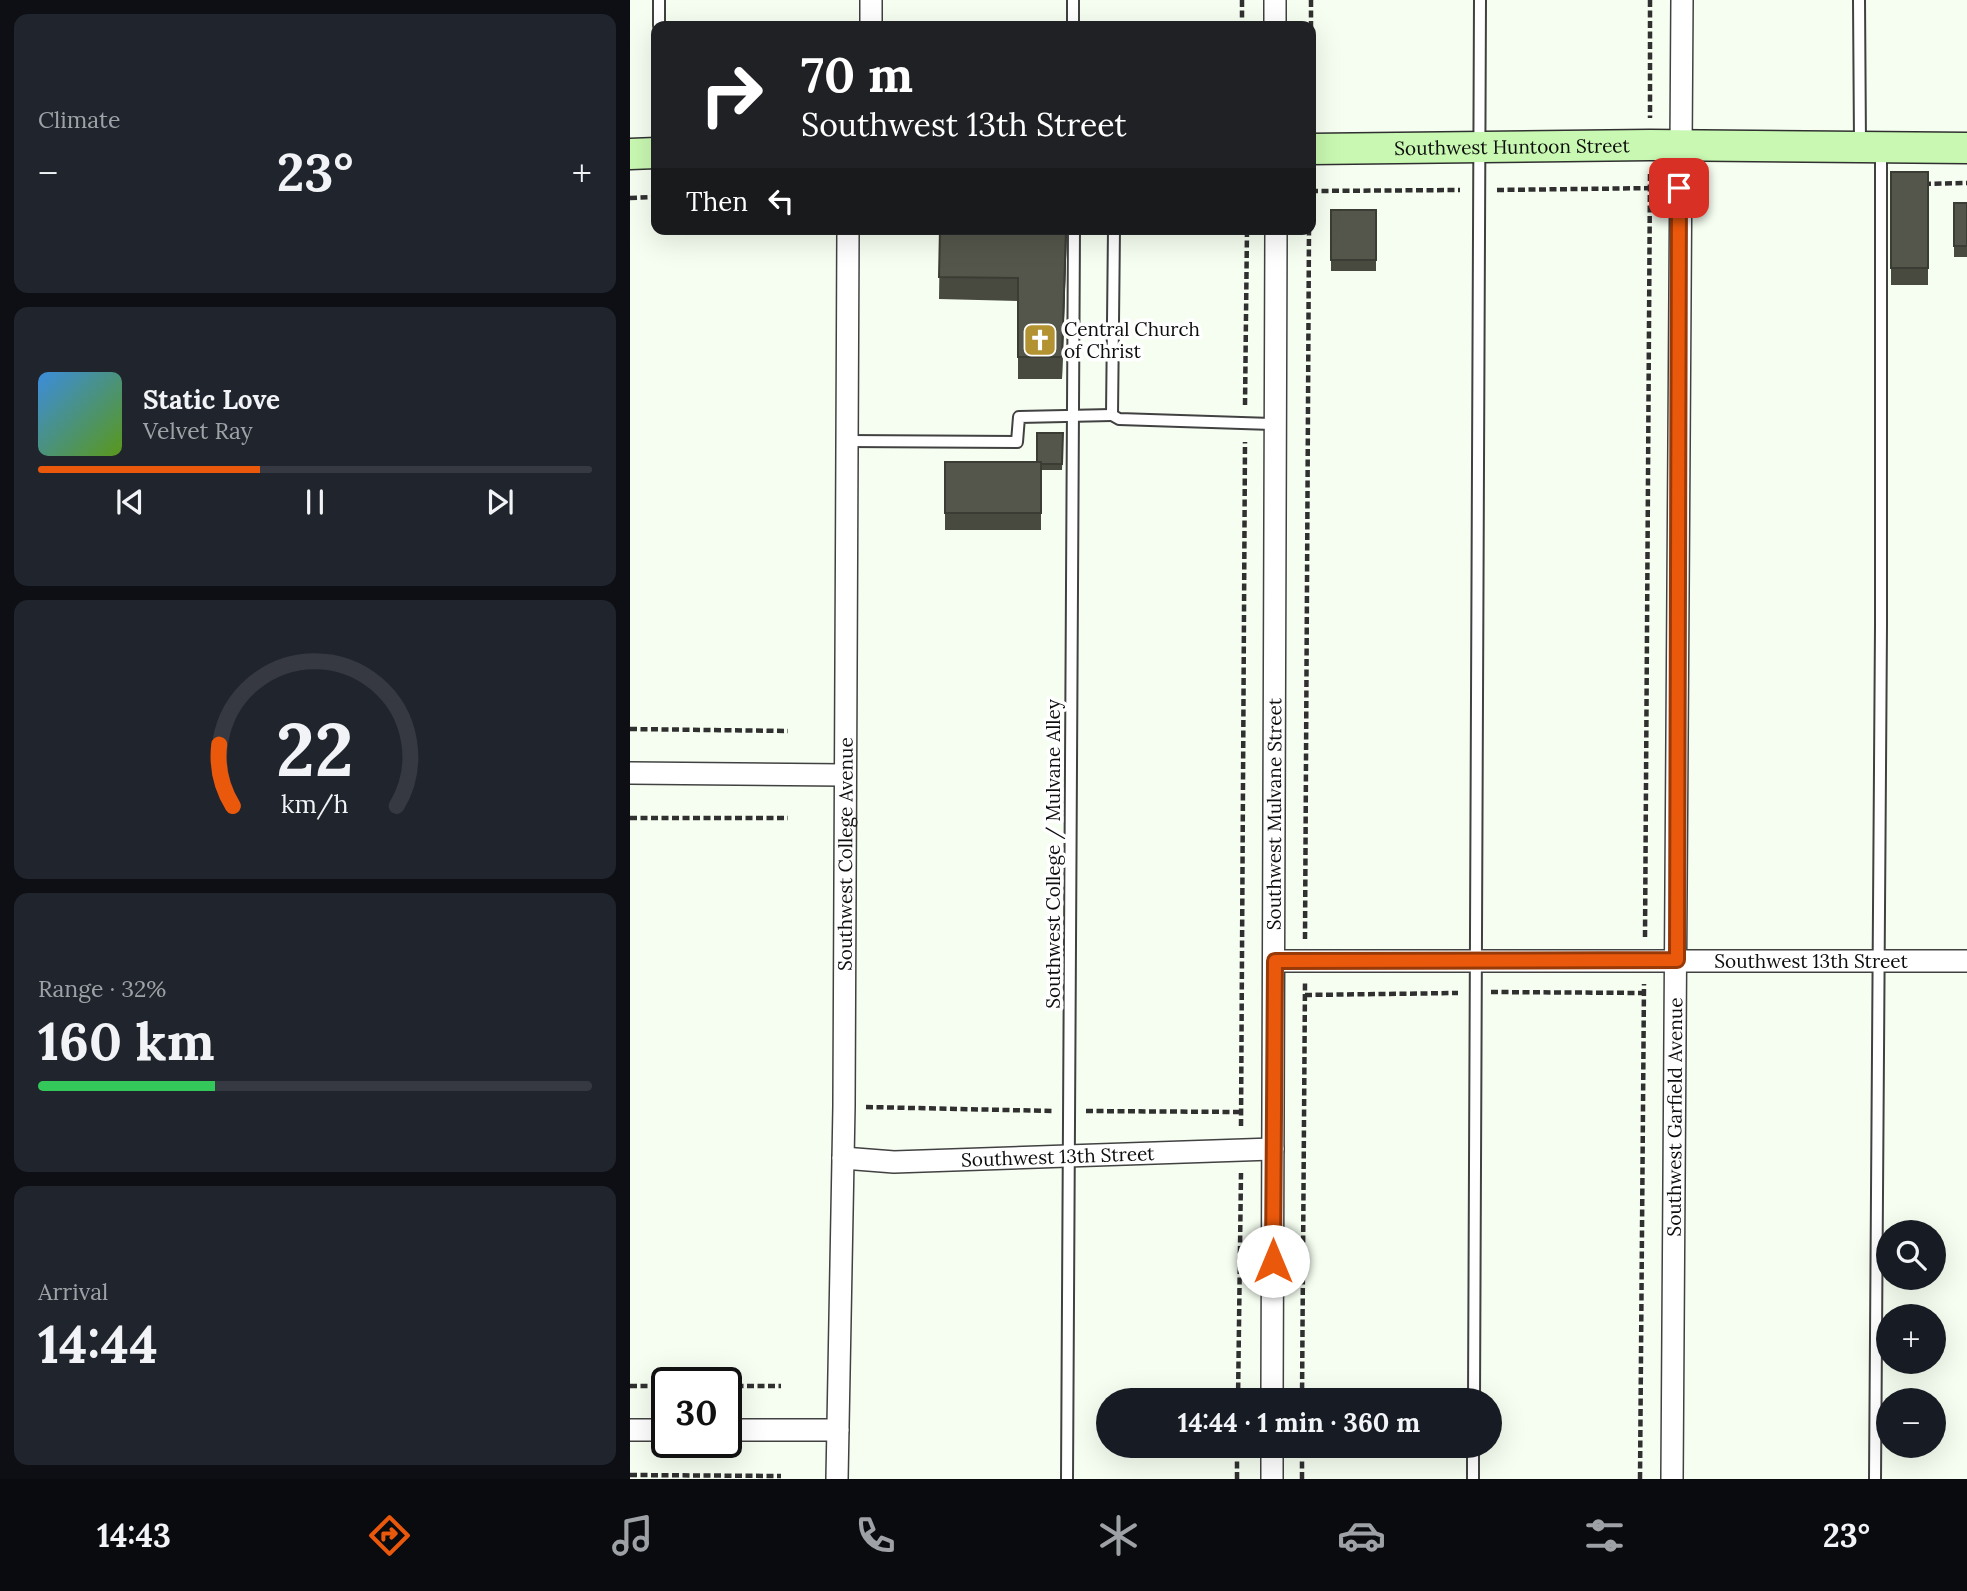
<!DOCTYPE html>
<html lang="en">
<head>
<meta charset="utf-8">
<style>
  body { margin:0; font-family:Lora,serif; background:#20242c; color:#f1f3f6; height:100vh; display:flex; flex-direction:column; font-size:26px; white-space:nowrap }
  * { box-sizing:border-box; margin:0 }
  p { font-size:23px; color:#9ea1a6 }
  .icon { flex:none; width:38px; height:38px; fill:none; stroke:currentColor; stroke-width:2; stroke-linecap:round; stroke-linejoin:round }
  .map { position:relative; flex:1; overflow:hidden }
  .drawer { display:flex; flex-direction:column; gap:14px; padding:14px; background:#0d0f14; width:630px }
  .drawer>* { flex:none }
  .guide { position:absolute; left:21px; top:21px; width:665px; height:214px; border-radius:14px; box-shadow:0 7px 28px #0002; background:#202124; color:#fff; overflow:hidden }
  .fabs { position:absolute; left:1246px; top:1220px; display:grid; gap:14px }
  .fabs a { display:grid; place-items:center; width:70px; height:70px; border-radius:50%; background:#171b24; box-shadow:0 7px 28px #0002; font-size:35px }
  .speed { position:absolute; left:21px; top:1367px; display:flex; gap:14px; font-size:35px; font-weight:700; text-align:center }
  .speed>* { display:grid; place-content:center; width:91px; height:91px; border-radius:50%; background:#171b24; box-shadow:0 7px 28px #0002; line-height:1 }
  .speed .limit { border:4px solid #111; border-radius:10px; background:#fff; color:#111 }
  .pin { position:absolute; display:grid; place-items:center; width:60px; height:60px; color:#fff; margin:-30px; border-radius:14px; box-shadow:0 4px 10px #0006 }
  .me { position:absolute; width:77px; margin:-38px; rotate:0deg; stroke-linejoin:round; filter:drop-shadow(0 0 5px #0008) }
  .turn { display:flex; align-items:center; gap:24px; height:147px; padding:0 35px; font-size:32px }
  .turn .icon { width:91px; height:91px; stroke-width:2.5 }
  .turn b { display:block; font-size:49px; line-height:60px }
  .then { display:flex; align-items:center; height:66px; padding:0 35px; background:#0003; gap:14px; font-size:26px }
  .big { font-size:52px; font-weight:800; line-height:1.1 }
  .drawer .widget { flex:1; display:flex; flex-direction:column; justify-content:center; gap:10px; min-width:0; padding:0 24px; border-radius:14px; background:#20242c }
  .drawer .dial { align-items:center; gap:0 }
  .dial svg { height:182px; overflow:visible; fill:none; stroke:#363941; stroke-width:7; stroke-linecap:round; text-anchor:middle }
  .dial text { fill:#f1f3f6; stroke:none }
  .song { display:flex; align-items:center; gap:21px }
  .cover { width:84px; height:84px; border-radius:10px; background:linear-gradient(135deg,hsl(210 70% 55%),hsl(90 70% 35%)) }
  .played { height:7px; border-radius:4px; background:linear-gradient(90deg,#ea580c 40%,#363941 40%) }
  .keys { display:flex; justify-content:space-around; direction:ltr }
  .heat { display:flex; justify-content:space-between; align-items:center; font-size:38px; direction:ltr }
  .charge { height:10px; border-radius:5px; background:linear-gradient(90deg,#34c759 32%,#363941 0) }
  .trip { position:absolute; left:466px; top:1388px; width:406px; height:70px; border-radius:35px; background:#171b24; box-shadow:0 7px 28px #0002; font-weight:800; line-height:70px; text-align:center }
  .tabs { display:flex; height:112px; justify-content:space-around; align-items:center; background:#090b0e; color:#9ea1a6 }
  .tabs .icon { width:49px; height:49px }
  .tabs .current { color:#ea580c }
  .tabs b { font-size:32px; color:#f1f3f6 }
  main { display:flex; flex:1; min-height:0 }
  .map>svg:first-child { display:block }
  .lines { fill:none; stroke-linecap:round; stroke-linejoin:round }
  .service-casing { stroke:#414141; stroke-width:14 }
  .minor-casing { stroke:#414141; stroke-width:24 }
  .secondary-casing { stroke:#303030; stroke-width:33 }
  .path { stroke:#303030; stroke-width:4.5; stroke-dasharray:7 3.5; stroke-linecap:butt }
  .service { stroke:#fff; stroke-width:10 }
  .minor { stroke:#fff; stroke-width:21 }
  .secondary { stroke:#c8f8b1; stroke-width:30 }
  .wall { fill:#484a40 }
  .shaded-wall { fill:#3b3c34 }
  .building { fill:#54564b; stroke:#3b3c34; stroke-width:2 }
  .route-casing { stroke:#983908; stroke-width:18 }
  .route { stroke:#ea580c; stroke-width:12 }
  .labels { text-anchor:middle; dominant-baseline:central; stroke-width:7; stroke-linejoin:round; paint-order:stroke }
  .street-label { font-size:19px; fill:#0e0e0e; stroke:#fff }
  .poi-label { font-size:19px; fill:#0e0e0e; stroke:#fff; text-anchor:start }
</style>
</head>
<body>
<main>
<section class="drawer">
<div class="widget"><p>Climate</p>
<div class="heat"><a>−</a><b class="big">23°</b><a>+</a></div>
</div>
<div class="widget">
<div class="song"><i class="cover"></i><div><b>Static Love</b><p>Velvet Ray</p></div></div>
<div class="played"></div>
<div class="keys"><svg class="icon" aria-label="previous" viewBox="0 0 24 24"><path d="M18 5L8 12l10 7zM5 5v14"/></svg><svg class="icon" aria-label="pause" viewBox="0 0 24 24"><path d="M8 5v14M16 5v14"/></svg><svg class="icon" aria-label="next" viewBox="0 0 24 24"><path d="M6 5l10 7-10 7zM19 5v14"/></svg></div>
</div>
<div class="widget dial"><svg viewBox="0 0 100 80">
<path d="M14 69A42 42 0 1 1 86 69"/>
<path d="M14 69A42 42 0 0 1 8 42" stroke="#ea580c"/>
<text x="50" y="56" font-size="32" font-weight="700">22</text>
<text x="50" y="72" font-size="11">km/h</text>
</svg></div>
<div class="widget"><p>Range · 32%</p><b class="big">160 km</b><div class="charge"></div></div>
<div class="widget"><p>Arrival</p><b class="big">14:44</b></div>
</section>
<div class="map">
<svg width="1337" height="1479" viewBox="0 0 1337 1479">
  <rect width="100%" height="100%" fill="#f6fef1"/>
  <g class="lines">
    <defs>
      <g id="service">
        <polyline points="29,0 29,26"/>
        <polyline points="443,0 443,26"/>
        <polyline points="1229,0 1230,144"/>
        <polyline points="484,229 482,415 489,419 645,424"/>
        <polyline points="216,441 387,442 389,417 482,415"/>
        <polyline points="844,1400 850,0"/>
        <polyline points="437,1479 444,229"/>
        <polyline points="843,1479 843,1446"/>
        <polyline points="1245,1479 1251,626 1251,148"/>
      </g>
      <g id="minor">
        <polyline points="241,0 241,26"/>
        <polyline points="645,0 645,26"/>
        <polyline points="0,773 213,775"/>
        <path id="s1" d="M645,961H1337"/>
        <path id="s2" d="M213,1158L264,1162L643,1149"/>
        <path id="s3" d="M642,1400L646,229"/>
        <polyline points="0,1430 37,1430"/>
        <polyline points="96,1430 208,1430"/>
        <path id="s4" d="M207,1479L214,1106L218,229"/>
        <polyline points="642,1479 642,1446"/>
        <path id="s5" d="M1042,1479L1052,0"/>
      </g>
      <g id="secondary">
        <path id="s6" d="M681,149L1020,145L1337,148"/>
        <polyline points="0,154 26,153"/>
      </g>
    </defs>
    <use href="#service" class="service-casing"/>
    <use href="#minor" class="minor-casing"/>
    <use href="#secondary" class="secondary-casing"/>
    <g class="path">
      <polyline points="612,0 612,26"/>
      <polyline points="681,0 681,122"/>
      <polyline points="1020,0 1020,118"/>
      <polyline points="1294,184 1337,183"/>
      <polyline points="867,190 1030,188"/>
      <polyline points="681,191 830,190"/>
      <polyline points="0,198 26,197"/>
      <polyline points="615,405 617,229"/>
      <polyline points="0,729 158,731"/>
      <polyline points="0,818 158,818"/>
      <polyline points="1015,937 1020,172"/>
      <polyline points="675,939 679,229"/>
      <polyline points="861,992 1014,993"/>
      <polyline points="675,995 828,993"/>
      <polyline points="236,1107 423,1111"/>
      <polyline points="456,1111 611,1112"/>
      <polyline points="611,1126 615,442"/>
      <polyline points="0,1386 37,1386"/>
      <polyline points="96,1386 151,1386"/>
      <polyline points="608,1400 611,1173"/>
      <polyline points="672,1400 675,983"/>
      <polyline points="0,1475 151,1476"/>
      <polyline points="607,1479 607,1446"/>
      <polyline points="672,1479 672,1446"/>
      <polyline points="1010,1479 1014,984"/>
    </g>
    <use href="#service" class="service"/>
    <use href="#minor" class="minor"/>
    <use href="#secondary" class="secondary"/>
  </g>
  <g class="wall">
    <rect x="1261" y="172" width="37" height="113"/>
    <rect x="1324" y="203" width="13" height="54"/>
    <rect x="701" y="210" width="45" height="61"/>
    <polygon points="310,229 437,229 432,379 388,379 388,301 309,299"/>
    <polygon points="433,433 432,470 411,470 411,530 315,530 315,462 407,462"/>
  </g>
  <polygon class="shaded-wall" points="436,229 437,230 432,379 432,357"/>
  <g class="building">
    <rect x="1261" y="172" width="37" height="96"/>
    <rect x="1324" y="203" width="13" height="43"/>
    <rect x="701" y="210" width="45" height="50"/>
    <polygon points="310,229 436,229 432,357 388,357 388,278 309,277"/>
    <polygon points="407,433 433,433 432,464 411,464 411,462 407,462"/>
    <rect x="315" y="462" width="96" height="51"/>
  </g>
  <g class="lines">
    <defs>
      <polyline id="route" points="643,1261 645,961 1047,960 1049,188"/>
    </defs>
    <use href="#route" class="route-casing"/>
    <use href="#route" class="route"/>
  </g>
  <defs>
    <symbol id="church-square" viewBox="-11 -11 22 22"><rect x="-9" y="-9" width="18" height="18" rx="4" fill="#b39232" stroke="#fff"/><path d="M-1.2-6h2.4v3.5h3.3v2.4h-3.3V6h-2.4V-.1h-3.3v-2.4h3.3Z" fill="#fff"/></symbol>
  </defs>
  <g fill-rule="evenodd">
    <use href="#church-square" x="391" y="321" width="38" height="38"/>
  </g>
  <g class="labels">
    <g class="street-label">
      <text stroke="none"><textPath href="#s6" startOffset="201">Southwest Huntoon Street</textPath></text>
      <text stroke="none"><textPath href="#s3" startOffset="586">Southwest Mulvane Street</textPath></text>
      <text stroke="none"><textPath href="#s4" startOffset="625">Southwest College Avenue</textPath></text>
      <text transform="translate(423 854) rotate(-90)">Southwest College / Mulvane Alley</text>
      <text stroke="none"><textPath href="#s1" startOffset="536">Southwest 13th Street</textPath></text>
      <text stroke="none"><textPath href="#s5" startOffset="362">Southwest Garfield Avenue</textPath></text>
      <text stroke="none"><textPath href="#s2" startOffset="215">Southwest 13th Street</textPath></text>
    </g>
    <g class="poi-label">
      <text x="434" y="329">Central Church<tspan x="434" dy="22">of Christ</tspan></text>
    </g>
  </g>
</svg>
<div class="fabs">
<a><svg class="icon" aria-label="search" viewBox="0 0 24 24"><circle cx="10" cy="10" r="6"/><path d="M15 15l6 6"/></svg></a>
<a>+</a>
<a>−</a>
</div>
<div class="speed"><div class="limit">30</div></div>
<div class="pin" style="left:1049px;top:188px;background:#d93025"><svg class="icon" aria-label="arrive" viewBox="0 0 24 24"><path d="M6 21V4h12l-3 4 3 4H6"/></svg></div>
<svg class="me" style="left:643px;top:1261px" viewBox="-20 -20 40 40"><circle r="19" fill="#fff"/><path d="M0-13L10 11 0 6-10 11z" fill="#ea580c"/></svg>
<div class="trip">14:44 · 1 min · 360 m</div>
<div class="guide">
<div class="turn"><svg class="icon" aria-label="right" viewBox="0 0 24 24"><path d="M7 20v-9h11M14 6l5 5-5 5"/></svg><div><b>70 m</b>Southwest 13th Street</div></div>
<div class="then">Then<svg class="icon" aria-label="left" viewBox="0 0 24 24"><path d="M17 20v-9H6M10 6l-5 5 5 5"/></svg></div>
</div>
</div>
</main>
<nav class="tabs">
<b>14:43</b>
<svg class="icon current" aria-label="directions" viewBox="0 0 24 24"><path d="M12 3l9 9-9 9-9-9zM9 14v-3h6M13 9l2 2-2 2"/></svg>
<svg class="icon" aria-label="music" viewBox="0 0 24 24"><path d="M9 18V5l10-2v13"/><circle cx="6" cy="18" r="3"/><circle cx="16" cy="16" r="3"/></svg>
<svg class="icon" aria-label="phone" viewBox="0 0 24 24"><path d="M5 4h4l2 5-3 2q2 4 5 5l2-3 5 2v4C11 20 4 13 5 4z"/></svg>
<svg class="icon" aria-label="climate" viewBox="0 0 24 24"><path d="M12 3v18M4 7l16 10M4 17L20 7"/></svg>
<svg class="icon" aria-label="car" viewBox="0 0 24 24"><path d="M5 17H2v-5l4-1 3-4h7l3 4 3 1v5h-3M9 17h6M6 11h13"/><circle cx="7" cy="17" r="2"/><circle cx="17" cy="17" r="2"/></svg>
<svg class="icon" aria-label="filters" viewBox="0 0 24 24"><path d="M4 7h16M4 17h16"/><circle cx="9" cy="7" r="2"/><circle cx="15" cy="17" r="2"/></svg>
<b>23°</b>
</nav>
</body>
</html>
